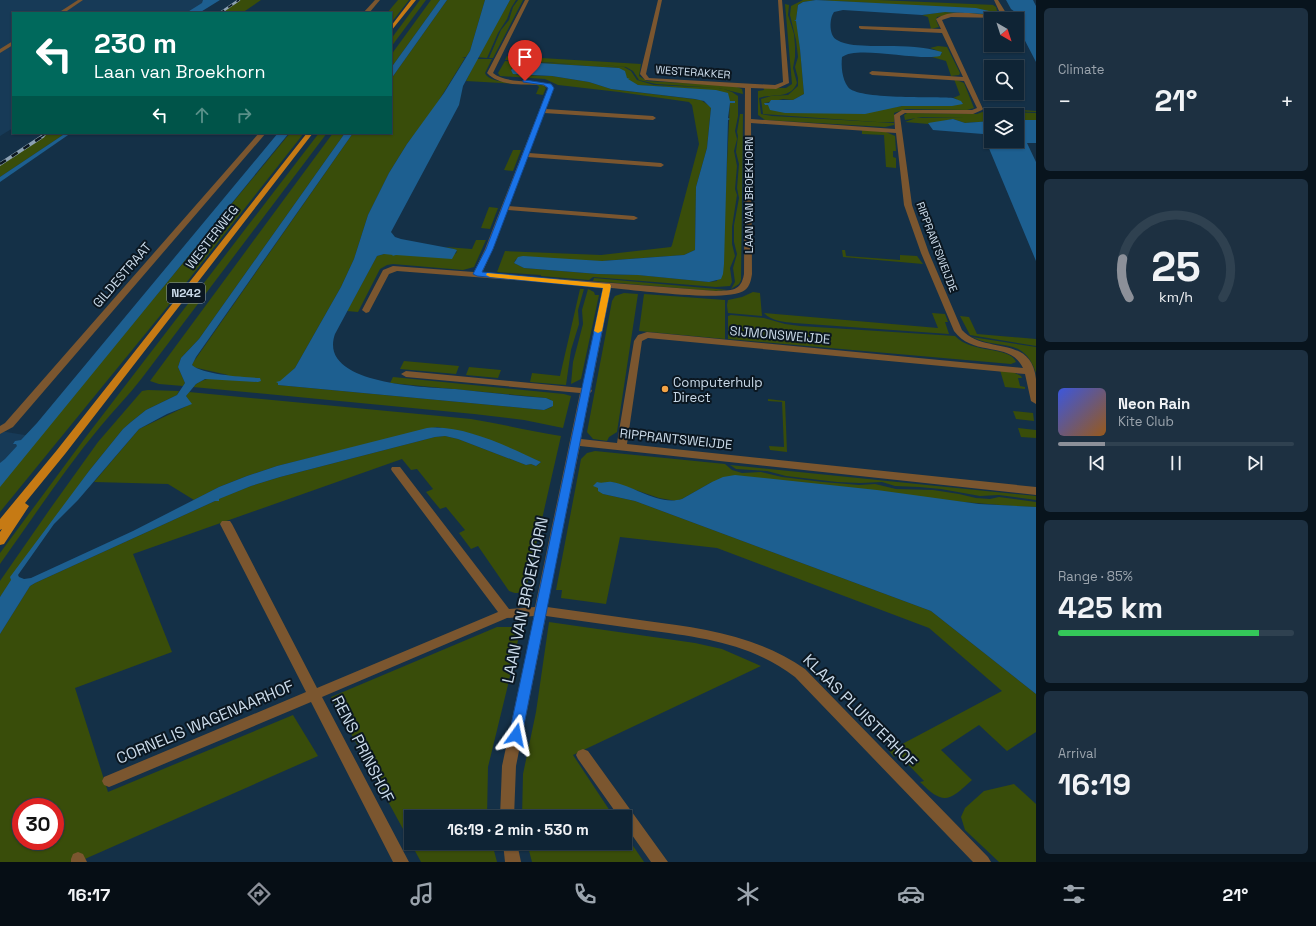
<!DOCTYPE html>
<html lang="en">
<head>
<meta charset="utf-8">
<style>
  body { margin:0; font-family:"Space Grotesk",sans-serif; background:#1d3041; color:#f1f3f6; height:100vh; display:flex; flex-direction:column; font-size:15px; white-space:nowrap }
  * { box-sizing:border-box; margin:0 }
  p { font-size:13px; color:#9ba4ad }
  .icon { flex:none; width:22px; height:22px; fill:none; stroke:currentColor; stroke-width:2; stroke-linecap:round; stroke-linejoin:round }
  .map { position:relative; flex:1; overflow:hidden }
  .panel { display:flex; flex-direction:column; gap:8px; padding:8px; background:#08141d; width:280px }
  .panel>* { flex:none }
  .banner { position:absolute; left:12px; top:12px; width:380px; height:122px; border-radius:0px; box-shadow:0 1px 3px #0004,0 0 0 1px #2f4150; background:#00695c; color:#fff; overflow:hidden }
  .needle { width:26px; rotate:141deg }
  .controls { position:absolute; left:984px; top:12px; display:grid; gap:8px }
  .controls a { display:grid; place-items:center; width:40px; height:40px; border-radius:0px; background:#0f2435; box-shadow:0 1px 3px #0004,0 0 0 1px #2f4150; font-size:20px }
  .speed { position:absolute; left:12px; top:798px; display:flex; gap:8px; font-size:20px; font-weight:700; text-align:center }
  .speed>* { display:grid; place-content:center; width:52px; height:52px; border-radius:50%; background:#0f2435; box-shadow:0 1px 3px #0004,0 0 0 1px #2f4150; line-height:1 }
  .speed .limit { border:6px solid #d22; background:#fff; color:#111 }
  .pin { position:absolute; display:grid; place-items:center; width:34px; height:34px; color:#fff; margin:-41px -17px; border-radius:50% 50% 50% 0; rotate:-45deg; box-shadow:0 0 4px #0007 }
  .pin .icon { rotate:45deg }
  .me { position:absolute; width:44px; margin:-22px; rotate:12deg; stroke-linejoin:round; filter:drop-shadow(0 0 3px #0008) }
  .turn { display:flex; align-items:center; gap:14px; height:84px; padding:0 16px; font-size:18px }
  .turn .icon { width:52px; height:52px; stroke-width:2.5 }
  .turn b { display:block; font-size:28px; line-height:34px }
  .lanes { display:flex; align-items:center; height:38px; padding:0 16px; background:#0003; justify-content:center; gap:20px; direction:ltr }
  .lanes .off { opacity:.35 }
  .big { font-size:30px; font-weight:600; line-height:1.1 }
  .panel .card { flex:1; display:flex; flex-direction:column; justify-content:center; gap:6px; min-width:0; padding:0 14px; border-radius:6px; background:#1d3041 }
  .panel .dial { align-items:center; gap:0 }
  .dial svg { height:104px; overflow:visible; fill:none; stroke:#2f4150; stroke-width:7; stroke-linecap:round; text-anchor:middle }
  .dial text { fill:#f1f3f6; stroke:none }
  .song { display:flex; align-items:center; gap:12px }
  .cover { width:48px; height:48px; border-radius:6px; background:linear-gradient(135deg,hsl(230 70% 55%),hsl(30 70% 35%)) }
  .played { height:4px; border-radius:2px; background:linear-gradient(90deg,#8c9099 20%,#2f4150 20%) }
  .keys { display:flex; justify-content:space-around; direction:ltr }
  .heat { display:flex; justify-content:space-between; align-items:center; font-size:22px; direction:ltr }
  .charge { height:6px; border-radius:3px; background:linear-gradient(90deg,#34c759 85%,#2f4150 0) }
  .trip { position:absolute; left:404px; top:810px; width:228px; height:40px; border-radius:0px; background:#0f2435; box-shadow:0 1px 3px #0004,0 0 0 1px #2f4150; font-weight:600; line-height:40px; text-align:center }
  .tabs { display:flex; height:64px; justify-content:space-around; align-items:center; background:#060e15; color:#9ba4ad }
  .tabs .icon { width:28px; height:28px }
  .tabs .active { color:#8c9099 }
  .tabs b { font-size:18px; color:#f1f3f6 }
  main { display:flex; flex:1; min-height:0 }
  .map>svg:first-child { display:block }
  .built { fill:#173a57 }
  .green { fill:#394d0a; fill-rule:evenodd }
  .water { fill:#1d5f90 }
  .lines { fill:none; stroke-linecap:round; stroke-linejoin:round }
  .street { fill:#7b562f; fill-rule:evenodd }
  .primary { fill:#c67a14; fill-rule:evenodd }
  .rail-far1-casing { stroke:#8da1b3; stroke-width:2.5 }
  .rail-casing { stroke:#8da1b3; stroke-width:3.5 }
  .rail-far1 { stroke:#0b1721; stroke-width:1.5; stroke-dasharray:5; stroke-linecap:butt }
  .rail { stroke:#0b1721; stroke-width:2.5; stroke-dasharray:7; stroke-linecap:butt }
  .route { fill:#1a73e8; stroke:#114b97 }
  .slow { fill:#f59e0b }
  .poi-dot { fill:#f5a345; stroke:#0b1721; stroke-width:1.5 }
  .labels { text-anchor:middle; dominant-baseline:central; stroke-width:4; stroke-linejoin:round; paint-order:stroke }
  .far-street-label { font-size:11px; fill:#cadae9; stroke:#0b1721 }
  .shield { fill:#0b1721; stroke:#91a0ad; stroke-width:1 }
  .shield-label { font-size:12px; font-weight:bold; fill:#cadae9 }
  .street-label { font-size:13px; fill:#cadae9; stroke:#0b1721 }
  .poi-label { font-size:13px; fill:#cadae9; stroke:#0b1721; text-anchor:start }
  .near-street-label { font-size:16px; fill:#cadae9; stroke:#0b1721 }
</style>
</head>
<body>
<main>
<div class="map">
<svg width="1036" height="862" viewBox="0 0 1036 862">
  <rect width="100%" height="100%" fill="#143047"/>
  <g class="built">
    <polygon points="0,0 213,0 193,13 13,13 13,128 0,136"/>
    <polygon points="0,431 37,437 0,476"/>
  </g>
  <g class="green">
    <polygon points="238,0 261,0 242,13 219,13"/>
    <polygon points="398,0 409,0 391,23 391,13 387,13"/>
    <polygon points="420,0 426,0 391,47 391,39"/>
    <polygon points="431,0 440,0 391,68 391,55"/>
    <path d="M447,0H485L470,51L466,57H462L465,58L433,110L407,144L389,173L368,215L354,259L341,287L295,368L278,385L544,410L552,407L551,400L546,398L390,383L393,377L564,394L571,396L563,428L524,420L474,414L193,387C202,377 215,379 228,375L197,368L193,367L192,364L353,133H391V79Z"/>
    <polygon points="510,0 516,0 511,8 507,19 498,33 487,58 477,57"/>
    <polygon points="518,0 523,0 493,58 489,58 501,30 509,20 513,7"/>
    <polygon points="803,0 878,0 995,5 993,5 996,7 998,14 998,15 942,16 937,17 936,20 939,27 931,29 928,17 922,15 943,12 985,14 990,12 980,9 816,0 803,2 798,5 796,20 794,20 796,21 799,36 804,94 793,100 783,99 765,103 890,108 902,106 952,106 957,99 953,98 960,95 954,79 964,83 974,108 967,110 906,109 894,113 894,122 876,122 763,114 761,99 771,96 788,95 798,86 798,78 795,67 798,57 796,40 790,15 791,6"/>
    <path d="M785,4L789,5L788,15L794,34L795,46V57L793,68L797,83C790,100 773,93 759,98L761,114L772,116L894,123V125L885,127L765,120L758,115V91L764,90V88H786L792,84Z"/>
    <polygon points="938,46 947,47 960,73 959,75 951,76 946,61 932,57 942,54 936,50 930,48"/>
    <path d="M507,56L641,64L639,76L647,81L734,86L742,89L743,94L719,88L656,84L639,80L633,71L626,67L592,64L624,67L631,71L637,80L654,85L720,88L732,92L738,96V116L735,131L737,139L734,151L737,166L735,189L737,195L732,227V244L735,256L730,268L732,282L730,286L716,287L593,277L589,280L541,276V275L497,272L505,251L601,255L671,247L672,245L699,144L692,105L689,102L619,92L558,85L545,79L500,76L498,73L505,61L577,64L505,60ZM523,62L619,68L629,81L638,85L720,91L730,101L726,184L717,281L709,282L639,275L598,274L524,268L514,263L516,259L602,261L684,255L695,250L696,187L707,148L711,107L701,100L611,89L589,82L552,76L517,75L511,70L515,65Z"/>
    <path d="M477,59H492L485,73C490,86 530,82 543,85L546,88L543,95L536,94L539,87L537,85L466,81Z"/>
    <polygon points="985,107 1036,111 1036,112 1007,111 985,117 967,117 991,117 991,121 965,123 953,119 929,124 905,122 916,118 965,117 922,117 905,120 904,115 907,113 977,114 985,111"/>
    <polygon points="1010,112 1036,113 1036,120 1017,120 1017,115 999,115"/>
    <polygon points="740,114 743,114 741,280 739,284 731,289 735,282 733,268 737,254 734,242 734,225 739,198 737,188 739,164 736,152 738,136 737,132"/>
    <polygon points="862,130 886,132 895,136 896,151 893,151 893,157 896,158 896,168 886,167 884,135 862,134"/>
    <polygon points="45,133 66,133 0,177 0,163"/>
    <polygon points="290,133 304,133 168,306 0,512 0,485"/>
    <path d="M319,133H327L142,378C129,395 114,410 100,427C64,470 33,518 0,564V553L85,438Z"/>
    <polygon points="333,133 345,133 199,339 181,358 178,367 185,383 183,386 159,384 150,381"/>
    <polygon points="513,150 521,150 513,171 504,170"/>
    <polygon points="489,207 498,208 490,229 481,228"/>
    <polygon points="476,240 486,240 474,267 463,270 393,264 387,265 380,269 358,312 347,311 377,256 384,254 455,254 457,252 454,249 445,247 472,249"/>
    <polygon points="842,250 845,250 846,256 900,260 900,255 917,256 923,264 843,257"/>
    <polygon points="594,278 728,290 714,291 593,281"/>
    <polygon points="580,289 584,289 578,310 579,324 571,350 566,385 530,382 532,373 560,376"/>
    <polygon points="588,289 594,292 595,295 599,295 581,379 571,384 573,362 583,324 582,310"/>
    <polygon points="753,292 760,293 762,316 728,313 727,305 728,300 742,297"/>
    <polygon points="624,293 638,294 617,432 609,437 607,441 593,439 587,432 612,301 615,296"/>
    <polygon points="644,294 725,300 725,339 639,331"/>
    <path d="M764,313L938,328L932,313L945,314L948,322H945L949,334L794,323C785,322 771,321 764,313Z"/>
    <path d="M731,315L764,318L785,324L800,326L955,336C972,354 1010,346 1016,362L1011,364L728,339V316Z"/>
    <polygon points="960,316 969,317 977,334 1036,339 1036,346 970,335"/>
    <path d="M972,337L1036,347V373C1023,335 999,351 972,337Z"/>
    <polygon points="404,361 459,366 456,374 400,369"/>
    <polygon points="469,367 501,370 498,378 466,375"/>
    <polygon points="1000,370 1013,372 1021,376 1022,378 1018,378 1020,386 1025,387 1025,389 1005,387"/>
    <polygon points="148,390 179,391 177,395 146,410 131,422 123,429 89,471 0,597 0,581 50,509 98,442 142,391"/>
    <path d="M189,392L471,419C501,424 530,431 561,436L526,589C520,594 516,594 509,591L478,546L471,549L459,533L465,530L446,507L440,509L426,492L433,489L417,469L411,470L402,459L133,554L172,652L75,688L108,792L293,715L318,756L78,862H0V634L30,586L35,583L215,501H219L218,499L251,486L280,477L435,437L445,436L458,439L526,465L531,464L536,466L541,462L475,435L437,427L277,466L247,476L219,487L194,500L168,484L94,482L139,429L191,404L186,396ZM21,807H55V841H21Z"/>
    <polygon points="768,399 785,401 787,452 770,450 769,446 784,447 782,402 768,401"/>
    <polygon points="1013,411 1033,413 1034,421 1016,419"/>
    <polygon points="1018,428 1036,430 1036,438 1021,437"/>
    <path d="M595,451L725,464L732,470L742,473L761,472L782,477L823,482L859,485L875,484L896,489L933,490L959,494L976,498L990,499L999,497L1036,502V507L1013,506L712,482L682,499L676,501L659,498L612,482L605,483L599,488L603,494L635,501L931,611L1036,694V732L1007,751L979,725L941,750L972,780C949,801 944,806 920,782L924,781L898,754L894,757L889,751L1002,691L929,628L717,548L620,537L606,604L561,598L562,590H556L581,459L587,453Z"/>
    <polygon points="730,465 1036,496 1036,500 999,495 980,496 941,489 919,487 895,486 882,482 860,483 837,482 786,476 767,471 736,469"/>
    <polygon points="549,622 695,643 722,649 761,666 573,755 614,817 522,817 523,774 536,712"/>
    <polygon points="497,627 521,627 507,689 488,767 487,817 411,817 411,843 492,843 497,862 421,862 331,697"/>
    <polygon points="1014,784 1036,804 1036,862 999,862 965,830 961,817 965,808 984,791"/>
    <polygon points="625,834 644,862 532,862 527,843 625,843"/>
  </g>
  <g class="water">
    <polygon points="203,0 220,0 199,13 186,13 202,3"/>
    <polygon points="440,0 447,0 391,79 391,68"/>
    <path d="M485,0H510L463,86L459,105L391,232L395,237L401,239L454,249L457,250L452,259L396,255L392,256L393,255L384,254L377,256L335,334C317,385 427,387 455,389C485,392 516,396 546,398L553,401V406L544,410L278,385V383L276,382L280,381L295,368L341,287L354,259L368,215L389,173L407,144L444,93L470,51Z"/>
    <path d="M816,0L976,8L989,11L990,12L985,14L945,12L922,15L843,10L834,12C829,19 829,36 837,40C847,46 860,45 871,46C895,46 919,45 942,52L940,56C917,61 857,45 842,57C841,66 842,79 848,87C857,100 935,96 953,98L961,101L963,104L952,106H902L865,114L785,113L770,110L768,105H765L764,103H769L771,100H793L804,94L800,49L796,21L794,20H796L798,5L803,2Z"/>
    <polygon points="1006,0 1033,0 1036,6 1036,62 1021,33 1016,14 1013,13 1015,12 1011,9"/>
    <polygon points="523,62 619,68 625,71 627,78 630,79 628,79 638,85 716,90 728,93 730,101 735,101 735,103 730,103 728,118 730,119 728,120 724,264 723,274 721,279 709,282 638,275 598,274 524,268 514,263 518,257 523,256 602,261 684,255 695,250 696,187 707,148 711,108 704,101 695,99 611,89 589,82 552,76 513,74 511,70 517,64"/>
    <polygon points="953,119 965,123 991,121 991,141 1017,141 1017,120 1036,120 1036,143 1027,143 1036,162 1036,261 983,134 933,130 928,123"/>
    <polygon points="66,133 71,133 0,182 0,177"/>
    <polygon points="278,133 289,133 0,487 0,463 5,459 17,446 16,444 13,444 15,441 21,440 37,423"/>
    <path d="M345,133H353L196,357L192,365C203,375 244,377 260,378L261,381L258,382L205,379L196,384L186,396L192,404L167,414L139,429L78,500L54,524L18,575L19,577L24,579L31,578L133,531L219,487L247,476L277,466L427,428C462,424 509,447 541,462L536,466L531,464L526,465L458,439L445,436L435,437L280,477L251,486L219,499V501H215L35,583L30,586L0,634V597L11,580L10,577L89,471L123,429L131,422L146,410L177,395L185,383L178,367L181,358L199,339Z"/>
    <path d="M735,475L877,490L979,504L1036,507V694L931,611L635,501L603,494L598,491V488L593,486L597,482C603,484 606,481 612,482C635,486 658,506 682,499L712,482L723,477Z"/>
  </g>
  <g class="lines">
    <g class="street">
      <polygon points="78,0 83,0 64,13 58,13"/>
      <polygon points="375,0 380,0 369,13 363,13"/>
      <path d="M525,0H529L493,73C506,84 535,80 551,84L554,88L546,109L653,116L656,118L653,120L544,113L529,153L661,163L664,165L661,167L527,157L508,206L634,216L638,218L634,220L507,210L493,249L482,273L716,291C731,290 741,292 744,274L745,88L645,80L640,74L658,0H662L646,74L649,78L775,85L783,82L778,0H782L789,83L776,89L751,88V119L895,129L894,115L902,110H972L977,108L964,81L872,75L869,73L872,71L963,77L942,33L861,29L859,28V26L941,29L936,19C952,7 979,16 998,15L1000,13L994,0H998L1006,13L999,18L951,17L942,20L983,109L982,110L973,114L905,113L900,116L912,205L929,253L962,330C985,355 1031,334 1036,379C1036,387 1036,396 1036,404L1031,401L1025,374L648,338L642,341L627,444L1036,487V495L580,446L547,607C581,612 614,616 647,621C701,628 759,636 805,669L988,857L991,862H973L795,677C751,643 699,637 646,630C612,625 579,621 546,616L516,766L514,817H500L502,766L534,616L507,618L322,697L409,862H393L311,702L114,785L109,787L104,785L102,781L104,777L306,692L220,524L222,521H230L232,524L317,688L498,612L392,471L391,469L392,467H400L509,609L535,607L580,393L406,377L401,374L406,371L582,388L603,287L397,271L389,274L369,312L366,313L362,310L383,270L393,266L474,272L485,249L548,88L542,85C525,84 500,87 487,73ZM751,123L896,133L904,205L921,253L954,331C974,358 1010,340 1023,368L647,332L638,335L634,341L617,443L581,439L590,393L592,391L591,389L611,288C636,290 728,303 745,290C750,286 751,280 752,274Z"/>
      <polygon points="13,41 13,45 0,53 0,49"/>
      <polygon points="259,133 266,133 13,427 0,434 0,426 5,423"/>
      <polygon points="583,749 588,751 668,862 651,862 625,825 625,817 619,817 578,759 576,755 578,751"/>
      <polygon points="503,843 517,843 521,862 505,862"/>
      <polygon points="78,852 83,854 87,862 71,862 71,859 73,854"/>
    </g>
    <g class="primary">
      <polygon points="411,0 416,0 391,31 391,26"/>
      <polygon points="307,133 313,133 65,454 25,503 29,506 4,544 0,545 0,532 2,529 0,530 0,519 57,450"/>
    </g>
    <defs>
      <g id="rail-far1">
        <polyline points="220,13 239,0"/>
        <polyline points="41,137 47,133"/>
      </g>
      <polyline id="rail" points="0,164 43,136"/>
    </defs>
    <use href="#rail-far1" class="rail-far1-casing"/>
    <use href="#rail" class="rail-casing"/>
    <use href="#rail-far1" class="rail-far1"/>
    <use href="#rail" class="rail"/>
  </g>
  <polygon class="route" points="525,80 551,84 554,88 493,249 482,272 607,284 611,286 522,735 520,739 516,740 511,739 509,735 603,288 477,276 473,274 486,249 548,88 544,85 523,82 523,80"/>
  <polygon class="slow" points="487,273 610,284 611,286 602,331 598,333 594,331 603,288 490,277 486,275"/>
  <circle class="poi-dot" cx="665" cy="389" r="4"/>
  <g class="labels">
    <g class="far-street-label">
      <text transform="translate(693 72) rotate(4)">WESTERAKKER</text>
      <text transform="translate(749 195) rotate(-90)">LAAN VAN BROEKHORN</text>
      <text transform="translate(937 247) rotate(69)">RIPPRANTSWEIJDE</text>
    </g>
    <rect class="shield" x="167" y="283" width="38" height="20" rx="3"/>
    <g class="shield-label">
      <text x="186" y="293">N242</text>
    </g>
    <g class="street-label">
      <text transform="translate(212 237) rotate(-52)">WESTERWEG</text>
      <text transform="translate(122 275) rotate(-49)">GILDESTRAAT</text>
      <text transform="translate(780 335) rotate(5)">SIJMONSWEIJDE</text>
      <text transform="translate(676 439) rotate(6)">RIPPRANTSWEIJDE</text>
    </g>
    <g class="poi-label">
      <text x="673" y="382">Computerhulp<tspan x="673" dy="15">Direct</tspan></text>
    </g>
    <g class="near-street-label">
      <text transform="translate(525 600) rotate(-78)">LAAN VAN BROEKHORN</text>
      <text transform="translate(860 711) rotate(45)">KLAAS PLUISTERHOF</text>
      <text transform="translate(205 722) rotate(-23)">CORNELIS WAGENAARHOF</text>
      <text transform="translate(363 749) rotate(63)">RENS PRINSHOF</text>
    </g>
  </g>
</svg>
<div class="controls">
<a><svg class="needle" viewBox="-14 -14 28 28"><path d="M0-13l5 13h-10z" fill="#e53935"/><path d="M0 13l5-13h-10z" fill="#9ba4ad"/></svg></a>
<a><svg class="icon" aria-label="search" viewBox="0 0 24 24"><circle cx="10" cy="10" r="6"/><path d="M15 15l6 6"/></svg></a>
<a><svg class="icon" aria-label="layers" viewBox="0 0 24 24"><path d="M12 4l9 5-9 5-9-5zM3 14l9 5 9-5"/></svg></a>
</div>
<div class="speed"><div class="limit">30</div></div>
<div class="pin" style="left:525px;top:81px;background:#d93025"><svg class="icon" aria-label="arrive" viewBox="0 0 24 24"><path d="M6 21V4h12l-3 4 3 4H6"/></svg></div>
<svg class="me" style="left:516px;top:735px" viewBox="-20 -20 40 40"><path d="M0-17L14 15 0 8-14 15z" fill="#1a73e8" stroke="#fff" stroke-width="4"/></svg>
<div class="trip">16:19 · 2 min · 530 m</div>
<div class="banner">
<div class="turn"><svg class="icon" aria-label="left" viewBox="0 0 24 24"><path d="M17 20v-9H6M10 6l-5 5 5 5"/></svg><div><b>230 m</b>Laan van Broekhorn</div></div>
<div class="lanes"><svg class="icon" aria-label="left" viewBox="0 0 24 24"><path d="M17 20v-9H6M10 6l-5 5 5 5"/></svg><svg class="icon off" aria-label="ahead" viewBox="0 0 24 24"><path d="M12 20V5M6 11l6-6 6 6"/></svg><svg class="icon off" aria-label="right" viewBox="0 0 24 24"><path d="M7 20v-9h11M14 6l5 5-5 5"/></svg></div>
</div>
</div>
<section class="panel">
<div class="card"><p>Climate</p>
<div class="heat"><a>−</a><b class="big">21°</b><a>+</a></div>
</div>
<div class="card dial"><svg viewBox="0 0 100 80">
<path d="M14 69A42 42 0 1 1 86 69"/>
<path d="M14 69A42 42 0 0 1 9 39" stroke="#8c9099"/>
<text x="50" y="56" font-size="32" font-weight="700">25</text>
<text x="50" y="72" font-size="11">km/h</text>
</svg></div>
<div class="card">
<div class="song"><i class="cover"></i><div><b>Neon Rain</b><p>Kite Club</p></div></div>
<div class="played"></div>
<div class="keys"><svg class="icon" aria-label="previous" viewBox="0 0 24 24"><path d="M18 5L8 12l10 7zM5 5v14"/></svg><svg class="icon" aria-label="pause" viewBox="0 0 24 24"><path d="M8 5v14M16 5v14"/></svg><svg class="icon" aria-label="next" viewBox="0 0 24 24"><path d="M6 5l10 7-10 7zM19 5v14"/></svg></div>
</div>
<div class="card"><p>Range · 85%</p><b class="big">425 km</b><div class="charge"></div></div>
<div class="card"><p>Arrival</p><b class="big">16:19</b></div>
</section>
</main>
<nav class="tabs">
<b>16:17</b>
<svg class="icon active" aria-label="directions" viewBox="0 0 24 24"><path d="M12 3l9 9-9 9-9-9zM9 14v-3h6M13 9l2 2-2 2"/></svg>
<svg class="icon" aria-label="music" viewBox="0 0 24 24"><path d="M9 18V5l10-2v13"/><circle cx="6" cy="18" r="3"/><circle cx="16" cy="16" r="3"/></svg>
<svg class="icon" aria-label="phone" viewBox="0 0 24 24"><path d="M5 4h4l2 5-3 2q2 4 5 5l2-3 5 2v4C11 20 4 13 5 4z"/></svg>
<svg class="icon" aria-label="climate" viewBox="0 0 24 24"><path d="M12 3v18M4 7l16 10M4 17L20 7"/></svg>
<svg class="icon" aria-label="car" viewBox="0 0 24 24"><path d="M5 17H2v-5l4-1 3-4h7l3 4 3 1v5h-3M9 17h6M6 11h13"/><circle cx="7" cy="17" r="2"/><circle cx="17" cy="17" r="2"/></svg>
<svg class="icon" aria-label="filters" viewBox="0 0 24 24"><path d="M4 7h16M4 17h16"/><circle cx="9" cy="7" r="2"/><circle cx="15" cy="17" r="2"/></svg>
<b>21°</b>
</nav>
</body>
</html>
